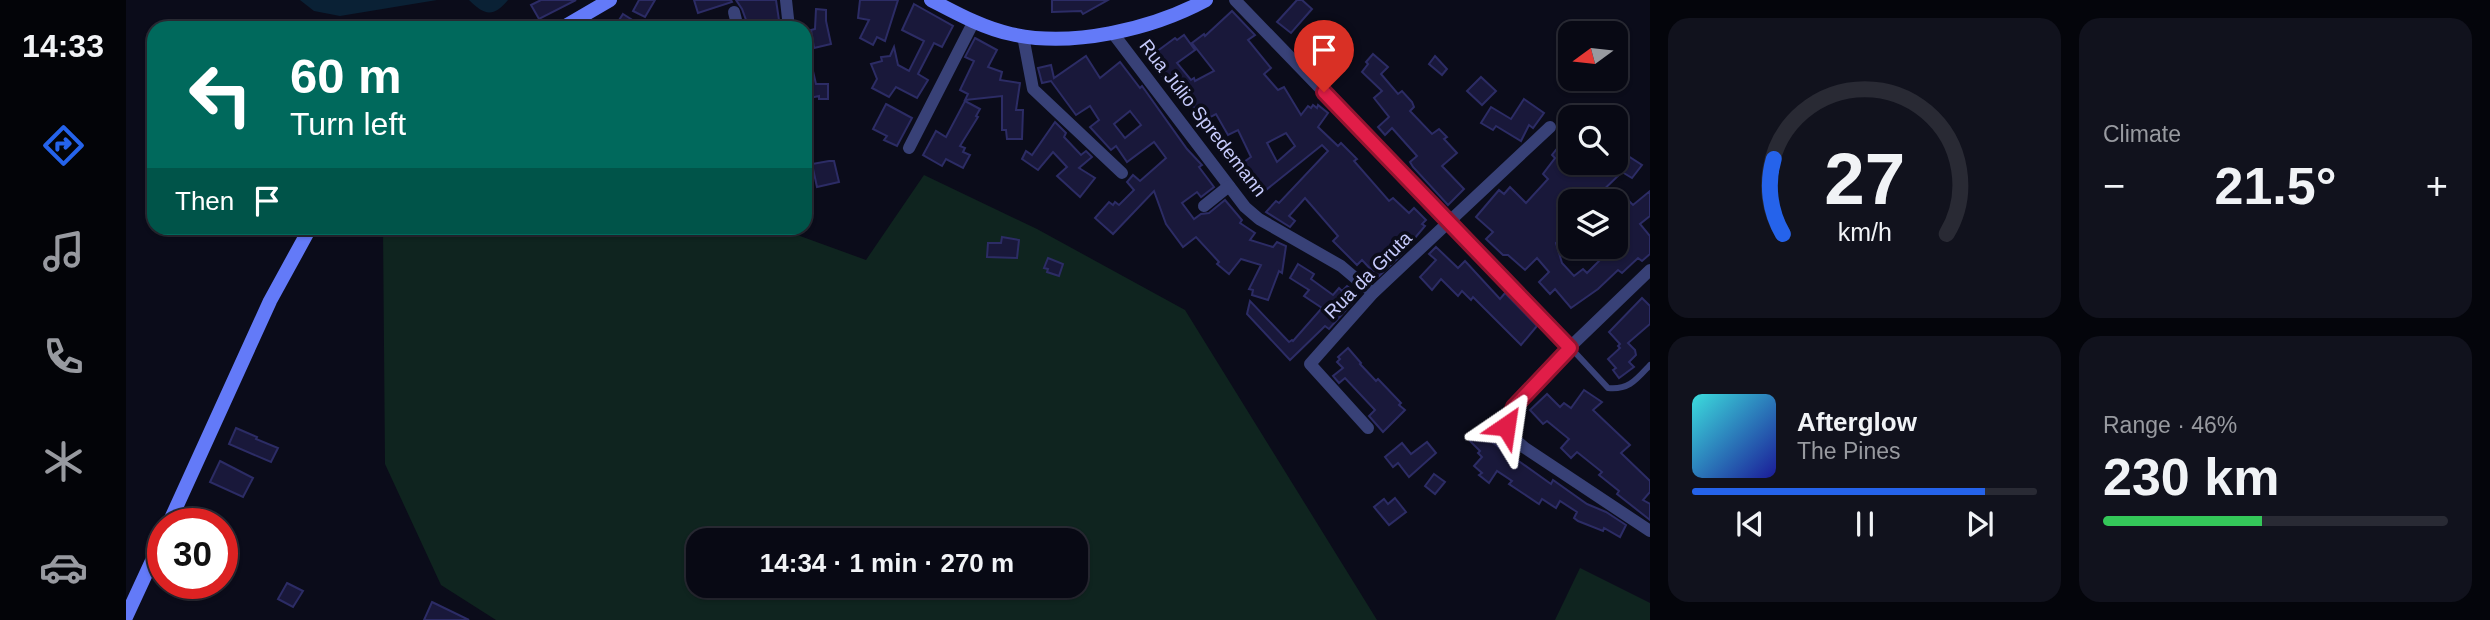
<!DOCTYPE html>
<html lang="en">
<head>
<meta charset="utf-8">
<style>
  body { margin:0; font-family:Helvetica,sans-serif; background:#11121d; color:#f1f3f6; height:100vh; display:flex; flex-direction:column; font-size:26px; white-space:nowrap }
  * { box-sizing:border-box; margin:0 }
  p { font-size:23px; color:#989aa0 }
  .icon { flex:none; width:38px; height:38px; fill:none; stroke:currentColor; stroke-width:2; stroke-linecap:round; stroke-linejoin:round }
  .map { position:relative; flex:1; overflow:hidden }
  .sheet { display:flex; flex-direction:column; gap:18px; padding:18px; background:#04050b; width:840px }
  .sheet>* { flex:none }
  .top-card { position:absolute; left:21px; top:21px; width:665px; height:214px; border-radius:21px; box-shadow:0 2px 5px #0004,0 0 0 2px #292a34; background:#00695c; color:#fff; overflow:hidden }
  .needle { width:46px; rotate:255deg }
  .tools { position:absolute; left:1432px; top:21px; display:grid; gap:14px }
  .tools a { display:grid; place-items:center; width:70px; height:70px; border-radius:14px; background:#080914; box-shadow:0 2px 5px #0004,0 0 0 2px #292a34; font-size:35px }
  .speed { position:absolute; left:21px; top:508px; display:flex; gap:14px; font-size:35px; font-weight:700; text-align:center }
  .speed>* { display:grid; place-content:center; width:91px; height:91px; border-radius:50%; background:#080914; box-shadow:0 2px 5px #0004,0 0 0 2px #292a34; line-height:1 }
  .speed .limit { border:10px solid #d22; background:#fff; color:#111 }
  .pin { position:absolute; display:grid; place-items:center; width:60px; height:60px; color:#fff; margin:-72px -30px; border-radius:50% 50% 50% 0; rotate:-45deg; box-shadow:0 0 7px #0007 }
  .pin .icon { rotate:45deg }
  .me { position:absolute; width:77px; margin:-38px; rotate:32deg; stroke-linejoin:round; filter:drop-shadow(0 0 5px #0008) }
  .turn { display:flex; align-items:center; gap:24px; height:147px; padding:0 28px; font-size:32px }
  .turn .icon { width:91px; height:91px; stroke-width:2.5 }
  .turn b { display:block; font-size:49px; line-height:60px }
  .then { display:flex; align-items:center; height:66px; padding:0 28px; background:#0003; gap:14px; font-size:26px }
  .big { font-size:52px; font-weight:700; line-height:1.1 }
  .sheet .tile { flex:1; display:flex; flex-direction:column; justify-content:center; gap:10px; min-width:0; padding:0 24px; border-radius:21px; background:#11121d }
  .sheet .dial { align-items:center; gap:0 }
  .dial svg { height:182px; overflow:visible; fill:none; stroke:#292a34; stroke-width:7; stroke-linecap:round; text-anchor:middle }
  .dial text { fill:#f1f3f6; stroke:none }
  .song { display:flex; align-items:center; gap:21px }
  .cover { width:84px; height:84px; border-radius:10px; background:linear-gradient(135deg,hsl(180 70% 55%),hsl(240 70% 35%)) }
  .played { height:7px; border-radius:4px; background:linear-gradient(90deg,#2563eb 85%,#292a34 85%) }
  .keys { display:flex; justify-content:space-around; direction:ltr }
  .heat { display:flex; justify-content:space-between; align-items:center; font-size:38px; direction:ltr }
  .charge { height:10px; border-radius:5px; background:linear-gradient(90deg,#34c759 46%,#292a34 0) }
  .sheet .tiles { flex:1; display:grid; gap:18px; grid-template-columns:repeat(2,1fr) }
  .trip { position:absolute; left:560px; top:528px; width:402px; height:70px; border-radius:21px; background:#080914; box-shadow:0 2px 5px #0004,0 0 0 2px #292a34; font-weight:700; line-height:70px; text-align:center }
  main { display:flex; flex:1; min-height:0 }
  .dock { display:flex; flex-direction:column; width:126px; justify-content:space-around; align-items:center; background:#030408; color:#989aa0 }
  .dock .icon { width:49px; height:49px }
  .dock .selected { color:#2563eb }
  .dock b { font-size:32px; color:#f1f3f6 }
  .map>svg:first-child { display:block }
  .green { fill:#0f241f; fill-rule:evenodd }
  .water { fill:#0a2135 }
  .building { fill:#19183a; stroke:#2c2c65; stroke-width:2; fill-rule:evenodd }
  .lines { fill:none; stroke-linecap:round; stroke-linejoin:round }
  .service { stroke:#384177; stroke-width:6 }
  .minor { stroke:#384177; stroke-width:12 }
  .secondary { stroke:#637af8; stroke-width:14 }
  .route-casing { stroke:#92132f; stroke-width:18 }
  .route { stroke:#e11d48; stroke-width:12 }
  .labels { text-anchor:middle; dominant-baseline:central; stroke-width:7; stroke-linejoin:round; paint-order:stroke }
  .street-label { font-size:19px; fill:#c7cbfc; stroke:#0b0c1a }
</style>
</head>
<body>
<main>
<nav class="dock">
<b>14:33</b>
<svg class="icon selected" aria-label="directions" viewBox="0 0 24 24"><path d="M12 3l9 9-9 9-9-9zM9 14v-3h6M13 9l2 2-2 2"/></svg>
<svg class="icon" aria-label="music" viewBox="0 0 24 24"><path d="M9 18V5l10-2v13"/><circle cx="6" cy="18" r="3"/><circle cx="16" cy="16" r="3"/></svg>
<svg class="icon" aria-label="phone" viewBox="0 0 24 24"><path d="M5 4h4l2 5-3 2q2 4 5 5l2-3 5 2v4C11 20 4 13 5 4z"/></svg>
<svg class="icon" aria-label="climate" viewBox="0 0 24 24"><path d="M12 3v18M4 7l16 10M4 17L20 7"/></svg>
<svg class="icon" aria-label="car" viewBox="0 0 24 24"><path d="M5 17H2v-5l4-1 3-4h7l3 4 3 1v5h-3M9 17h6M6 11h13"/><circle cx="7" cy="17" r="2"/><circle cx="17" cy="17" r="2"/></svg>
</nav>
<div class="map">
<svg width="1524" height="620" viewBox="0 0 1524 620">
  <rect width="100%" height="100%" fill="#0b0c1a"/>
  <g class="green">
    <path d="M798,175L911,229L1059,310L1251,620H370L315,585L259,464L257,228H652L740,260ZM572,541H950V586H572Z"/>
    <polygon points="1454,568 1524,603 1524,620 1429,620"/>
  </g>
  <g class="water">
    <polygon points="174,0 311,0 214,16 188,11"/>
    <path d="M343,0H382C367,18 358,15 343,0Z"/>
  </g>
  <g class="building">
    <polygon points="415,0 450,0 413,19 405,5"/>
    <polygon points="513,0 529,0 519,17 507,11"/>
    <polygon points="568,0 605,0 606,2 572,13"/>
    <polygon points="610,0 650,0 653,20 647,22 649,28 623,28 616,9"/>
    <polygon points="734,0 772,0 759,41 751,37 747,45 734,38 743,20 732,18"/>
    <polygon points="926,0 982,0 957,14 955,11 926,12"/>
    <polygon points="1171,0 1176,0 1186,9 1165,33 1151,22"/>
    <polygon points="788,4 827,26 816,47 808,43 792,74 802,80 791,98 770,87 763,97 746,88 751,79 745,64 756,61 755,57 764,56 768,47 772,65 783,71 798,41 776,30"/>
    <polygon points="690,9 700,10 700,21 705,44 688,48 685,30 689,29"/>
    <path d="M1106,11L1129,35L1122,40L1145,68L1138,74L1152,90L1158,87L1175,115L1182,106L1185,108L1187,105L1191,108L1192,105L1202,113L1192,127L1212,146L1215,143L1231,159L1228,161L1263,201L1267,198L1283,213L1288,208L1300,220L1296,224L1299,226L1273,257L1252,277L1236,260L1231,265L1207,241L1212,236L1179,198L1163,216L1169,221L1164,227L1140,212L1150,201L1153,203L1202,151L1196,145L1130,198L1114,179L1122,173L1115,164L1125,157L1112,130L1102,135L1090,114L1075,122L1065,102L1061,103L1052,87L1046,90L1022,58L1049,38L1051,40L1058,35L1069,50L1051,63L1065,80L1068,78L1069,81L1088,71L1066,43L1078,34L1079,36ZM1160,133L1169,146L1151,162L1141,143Z"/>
    <polygon points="497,14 508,21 503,28 488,28"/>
    <polygon points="849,38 871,50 862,67 876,72 874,80 894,83 890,110 897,110 896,139 881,139 880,130 876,130 876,96 839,100 842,94 834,90 848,61 839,57"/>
    <polygon points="679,54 683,54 690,84 702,84 702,99 693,99 693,96 679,99"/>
    <polygon points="1247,54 1262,67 1255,74 1272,94 1276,91 1286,102 1288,107 1284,111 1306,134 1313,129 1321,137 1318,139 1331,153 1316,166 1338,189 1322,205 1287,167 1284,162 1291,156 1266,128 1259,135 1252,127 1263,117 1248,98 1256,91 1236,72 1242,64 1240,62"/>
    <path d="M960,56L974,78L994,62L1014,88L1016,86L1061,149L1076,165L1073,167L1088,187L1075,197L1071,192L1056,203L1068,219L1075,214L1083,213L1099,200L1116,220L1114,223L1129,233L1124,240L1147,247L1151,242L1160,246L1156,273L1153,271L1142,300L1126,295L1127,290L1123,289L1135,265L1115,259L1103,274L1091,264L1093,262L1070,237L1057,247L1040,224L1028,191L987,234L969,218L983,202L987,205L989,202L993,205L1008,190L1001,182L1007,175L1014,181L1040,158L1028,142L1001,162L990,146L985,150L964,127L973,120L964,106L950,115L925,81L916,83L912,68L925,65L928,78ZM1004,111L1015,125L999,138L988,124Z"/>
    <polygon points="1309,56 1321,69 1316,75 1303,64"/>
    <polygon points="1355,77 1370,91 1356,105 1341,91"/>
    <polygon points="1398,99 1418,113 1407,128 1403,125 1395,141 1370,126 1367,130 1355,123 1365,107 1385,119"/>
    <polygon points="839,101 854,109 850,116 852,117 834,146 839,148 837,152 844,155 837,168 820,159 816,166 797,155 810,131 820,137"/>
    <polygon points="760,104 786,118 771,146 758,140 761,136 747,129"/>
    <polygon points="929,122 940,133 938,137 955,155 960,151 966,157 953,168 969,178 954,197 931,176 941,167 927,152 912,170 896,159 900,151 906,155"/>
    <polygon points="1437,141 1444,146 1444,163 1489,163 1489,151 1500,160 1502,156 1516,165 1506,178 1496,172 1466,201 1444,201 1444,228 1430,243 1436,263 1448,276 1457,269 1461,273 1480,254 1473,247 1489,247 1489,240 1496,234 1489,226 1489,209 1494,204 1497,207 1503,201 1507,205 1524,191 1524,216 1514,224 1524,236 1524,254 1516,261 1512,258 1496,273 1492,270 1472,289 1445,308 1429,289 1424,294 1413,282 1423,272 1411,258 1399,270 1382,255 1377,255 1360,239 1367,232 1350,217 1373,190 1378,194 1384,187 1400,203 1422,179 1417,174 1429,158 1426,155"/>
    <polygon points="703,161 708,161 713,182 691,187 686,164"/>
    <polygon points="876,237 893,240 891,258 861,257 862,243 875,243"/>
    <polygon points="1310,247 1332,268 1339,261 1374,299 1379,293 1411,326 1395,345 1347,297 1345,300 1336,291 1332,296 1315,279 1306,290 1294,277 1310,260 1303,254"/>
    <polygon points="922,258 937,264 933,276 921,272 922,269 918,268"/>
    <polygon points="1172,264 1188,274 1185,279 1207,295 1213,288 1216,291 1221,286 1231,294 1226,300 1228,301 1203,329 1199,326 1164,360 1121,314 1124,301 1163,342 1166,340 1167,341 1196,308 1178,296 1183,290 1164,278"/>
    <polygon points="1516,298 1524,306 1524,324 1502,343 1509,350 1510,355 1503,362 1508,367 1493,378 1487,370 1490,368 1482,359 1494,348 1492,346 1494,344 1483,332"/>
    <polygon points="1222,348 1235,363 1234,364 1250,381 1252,379 1275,403 1273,405 1279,410 1257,432 1243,416 1249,410 1219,378 1213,383 1207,376 1217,368 1211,362 1214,359 1212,357"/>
    <polygon points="1458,390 1476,402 1467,410 1504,445 1495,453 1524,481 1524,492 1517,500 1524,504 1524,520 1491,494 1493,491 1473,475 1476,472 1451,452 1445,458 1435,448 1443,439 1421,421 1417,424 1404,410 1421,394 1434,407 1438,403 1445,408"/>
    <polygon points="1354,427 1365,438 1363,440 1425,484 1427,480 1461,504 1480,512 1500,525 1494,537 1478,528 1477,531 1452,521 1448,518 1451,512 1434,501 1430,508 1416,499 1413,504 1383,484 1386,481 1371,471 1363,483 1353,475 1356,473 1348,466 1356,457 1352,453 1354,451 1344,441"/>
    <polygon points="110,428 131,437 130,439 152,448 145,462 103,444"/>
    <polygon points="1301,442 1310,453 1283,477 1272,463 1267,467 1259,457 1276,443 1285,454"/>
    <polygon points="94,461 127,478 117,497 84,482"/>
    <polygon points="1308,474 1319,482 1309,494 1299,486"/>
    <polygon points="1269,498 1280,512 1263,525 1248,507 1258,499 1262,504"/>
    <polygon points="161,583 177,591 167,607 152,599"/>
    <polygon points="306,602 343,620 298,620"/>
  </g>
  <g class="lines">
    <path class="service" d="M1444,347L1482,388C1503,390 1510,380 1524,365"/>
    <g class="minor">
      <polyline points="660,0 663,28"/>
      <polyline points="1109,0 1444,347"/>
      <polyline points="608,12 612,28"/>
      <polyline points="986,32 1119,207 1133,219 1215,266 1247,293"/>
      <polyline points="897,36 907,89 996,173"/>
      <polyline points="783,148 848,21"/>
      <polyline points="1078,206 1103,186"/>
      <polyline points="1524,270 1444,347 1388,407 1380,426 1384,435 1399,448 1524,531"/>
      <polyline points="1242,428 1184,364 1247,293 1424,127"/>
    </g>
    <g class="secondary">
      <path d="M805,0C830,13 857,28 885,34C946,48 1026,29 1080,0"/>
      <polyline points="436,28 484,0"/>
      <polyline points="43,523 144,301 184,228"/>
      <polyline points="0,617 37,537"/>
    </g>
  </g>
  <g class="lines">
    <defs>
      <polyline id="route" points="1198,92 1444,348 1388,407 1380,426"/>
    </defs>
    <use href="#route" class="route-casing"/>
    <use href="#route" class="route"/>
  </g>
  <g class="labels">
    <g class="street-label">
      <text transform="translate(1077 118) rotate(52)">Rua Júlio Spredemann</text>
      <text transform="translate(1242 275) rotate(-45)">Rua da Gruta</text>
    </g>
  </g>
</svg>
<div class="tools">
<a><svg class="needle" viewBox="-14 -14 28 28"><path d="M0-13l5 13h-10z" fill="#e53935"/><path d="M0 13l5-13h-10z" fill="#989aa0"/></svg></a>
<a><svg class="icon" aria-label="search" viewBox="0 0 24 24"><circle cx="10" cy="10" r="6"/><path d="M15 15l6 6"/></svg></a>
<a><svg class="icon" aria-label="layers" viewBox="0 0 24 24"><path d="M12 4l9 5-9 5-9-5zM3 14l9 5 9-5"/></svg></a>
</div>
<div class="speed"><div class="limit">30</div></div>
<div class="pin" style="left:1198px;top:92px;background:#d93025"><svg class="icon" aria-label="arrive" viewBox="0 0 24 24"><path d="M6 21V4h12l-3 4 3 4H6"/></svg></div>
<svg class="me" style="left:1380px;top:426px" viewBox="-20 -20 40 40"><path d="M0-17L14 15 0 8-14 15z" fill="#e11d48" stroke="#fff" stroke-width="4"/></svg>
<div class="trip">14:34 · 1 min · 270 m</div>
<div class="top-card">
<div class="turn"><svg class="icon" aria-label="left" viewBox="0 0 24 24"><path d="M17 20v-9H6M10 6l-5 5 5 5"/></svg><div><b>60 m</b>Turn left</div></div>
<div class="then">Then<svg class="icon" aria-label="arrive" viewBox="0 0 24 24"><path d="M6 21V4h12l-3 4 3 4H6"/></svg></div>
</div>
</div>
<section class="sheet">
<div class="tiles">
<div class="tile dial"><svg viewBox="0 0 100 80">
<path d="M14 69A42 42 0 1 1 86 69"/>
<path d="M14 69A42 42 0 0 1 10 36" stroke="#2563eb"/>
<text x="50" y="56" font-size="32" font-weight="700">27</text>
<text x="50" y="72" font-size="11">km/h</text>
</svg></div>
<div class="tile"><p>Climate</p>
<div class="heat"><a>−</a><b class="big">21.5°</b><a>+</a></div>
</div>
<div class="tile">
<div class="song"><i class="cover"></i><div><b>Afterglow</b><p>The Pines</p></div></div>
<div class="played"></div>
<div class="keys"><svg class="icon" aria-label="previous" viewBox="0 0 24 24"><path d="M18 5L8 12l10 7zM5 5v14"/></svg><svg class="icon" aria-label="pause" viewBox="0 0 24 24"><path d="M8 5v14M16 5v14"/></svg><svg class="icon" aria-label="next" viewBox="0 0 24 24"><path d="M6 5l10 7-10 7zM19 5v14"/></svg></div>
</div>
<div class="tile"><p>Range · 46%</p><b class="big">230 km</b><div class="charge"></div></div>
</div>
</section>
</main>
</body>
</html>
